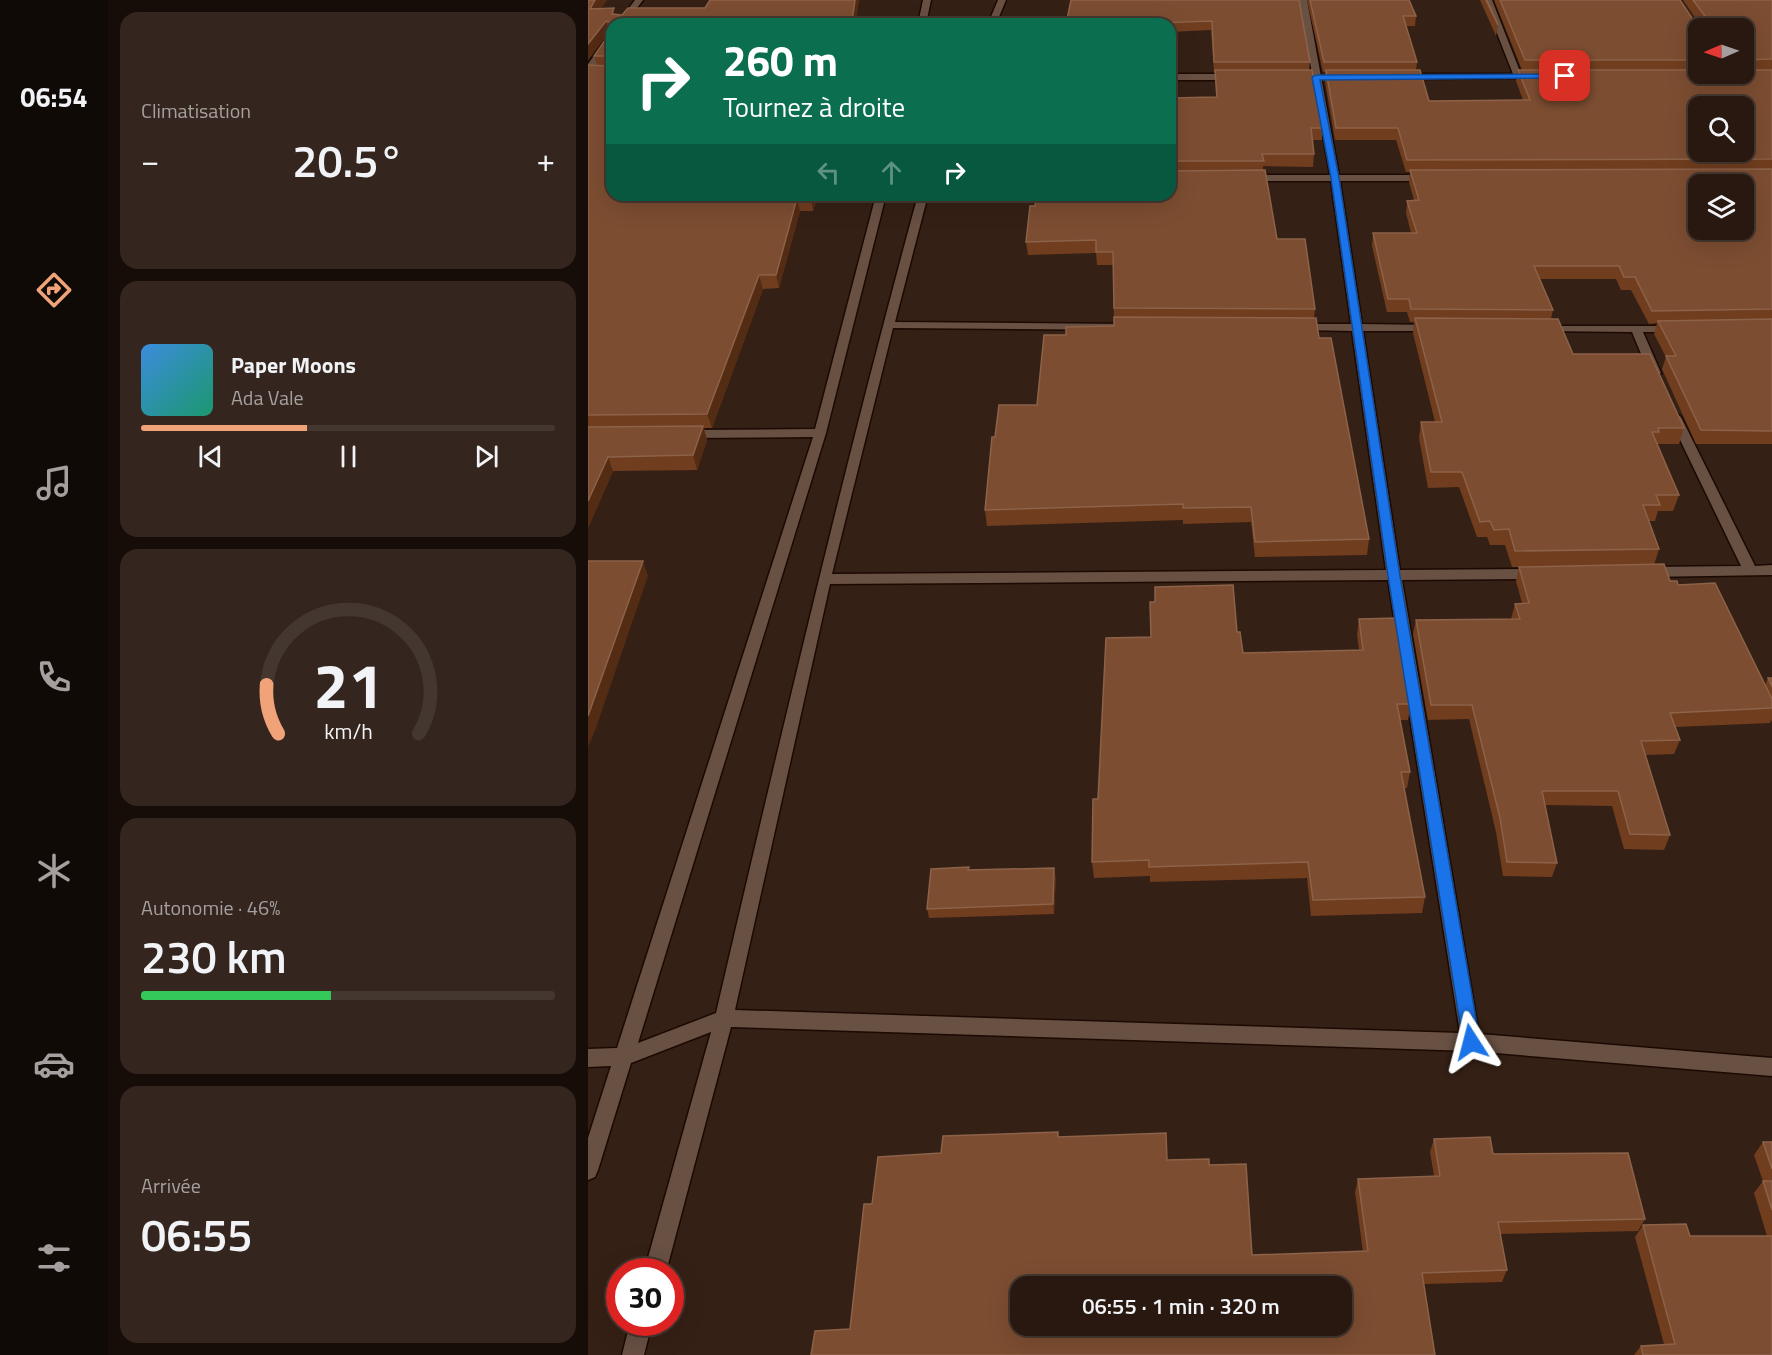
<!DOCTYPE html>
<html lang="fr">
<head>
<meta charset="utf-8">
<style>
  body { margin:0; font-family:"Titillium Web",sans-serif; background:#34251e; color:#f1f3f6; height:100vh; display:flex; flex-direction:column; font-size:22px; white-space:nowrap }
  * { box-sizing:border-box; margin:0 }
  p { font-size:20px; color:#a5a09f }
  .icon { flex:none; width:33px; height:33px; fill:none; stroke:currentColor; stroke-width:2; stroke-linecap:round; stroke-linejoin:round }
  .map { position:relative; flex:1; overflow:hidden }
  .sheet { display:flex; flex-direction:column; gap:12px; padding:12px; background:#160d09; width:480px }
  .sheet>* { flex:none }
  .top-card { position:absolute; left:18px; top:18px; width:570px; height:183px; border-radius:18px; box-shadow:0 6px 24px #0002,0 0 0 2px #443730; background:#0b6e4f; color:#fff; overflow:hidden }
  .needle { width:39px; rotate:268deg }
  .fabs { position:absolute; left:1100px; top:18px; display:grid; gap:12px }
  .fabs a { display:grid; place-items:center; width:66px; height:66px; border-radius:12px; background:#281810; box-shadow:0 6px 24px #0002,0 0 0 2px #443730; font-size:30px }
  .speed { position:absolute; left:18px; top:1258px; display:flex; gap:12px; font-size:30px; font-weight:700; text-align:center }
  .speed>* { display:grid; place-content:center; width:78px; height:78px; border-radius:50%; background:#281810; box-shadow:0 6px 24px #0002,0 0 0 2px #443730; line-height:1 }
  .speed .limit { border:9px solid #d22; background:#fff; color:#111 }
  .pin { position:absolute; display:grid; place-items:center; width:51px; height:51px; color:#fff; margin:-26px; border-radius:12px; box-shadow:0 3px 9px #0006 }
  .me { position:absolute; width:66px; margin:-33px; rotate:351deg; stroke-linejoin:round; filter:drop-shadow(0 0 4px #0008) }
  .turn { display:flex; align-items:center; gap:21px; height:126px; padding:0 18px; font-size:27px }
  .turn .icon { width:78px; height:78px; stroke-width:2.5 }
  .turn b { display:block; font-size:42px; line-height:51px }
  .lanes { display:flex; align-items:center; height:57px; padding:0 18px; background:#0003; justify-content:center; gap:30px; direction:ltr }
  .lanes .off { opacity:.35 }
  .big { font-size:45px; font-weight:600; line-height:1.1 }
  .sheet .card { flex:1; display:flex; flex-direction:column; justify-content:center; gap:9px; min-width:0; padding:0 21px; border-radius:18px; background:#34251e }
  .sheet .dial { align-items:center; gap:0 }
  .dial svg { height:156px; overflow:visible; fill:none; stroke:#443730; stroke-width:7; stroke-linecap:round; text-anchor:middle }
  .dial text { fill:#f1f3f6; stroke:none }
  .song { display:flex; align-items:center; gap:18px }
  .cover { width:72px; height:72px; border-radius:9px; background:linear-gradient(135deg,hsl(210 70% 55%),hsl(160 70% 35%)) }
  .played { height:6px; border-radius:3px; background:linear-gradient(90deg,#f0a279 40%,#443730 40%) }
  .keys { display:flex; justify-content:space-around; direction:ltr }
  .heat { display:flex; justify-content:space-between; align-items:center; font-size:33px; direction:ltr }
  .charge { height:9px; border-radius:4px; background:linear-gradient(90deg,#34c759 46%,#443730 0) }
  .trip { position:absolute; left:422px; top:1276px; width:342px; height:60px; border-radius:18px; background:#281810; box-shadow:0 6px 24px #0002,0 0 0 2px #443730; font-weight:600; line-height:60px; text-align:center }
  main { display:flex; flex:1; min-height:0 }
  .tabs { display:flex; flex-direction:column; width:108px; justify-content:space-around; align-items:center; background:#100a06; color:#a5a09f }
  .tabs .icon { width:42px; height:42px }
  .tabs .active { color:#f0a279 }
  .tabs b { font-size:27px; color:#f1f3f6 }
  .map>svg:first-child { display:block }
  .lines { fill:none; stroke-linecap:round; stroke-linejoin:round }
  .minor-casing { stroke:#1c0902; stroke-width:3 }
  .minor { fill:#685043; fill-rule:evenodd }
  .wall { fill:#703d1f; fill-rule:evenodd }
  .shaded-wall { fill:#542b13 }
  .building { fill:#7c4d31; stroke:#8c6249; stroke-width:1.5; fill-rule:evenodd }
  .route { fill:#1a73e8; stroke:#114b97; stroke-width:1.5 }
</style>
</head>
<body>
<main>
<nav class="tabs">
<b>06:54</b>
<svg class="icon active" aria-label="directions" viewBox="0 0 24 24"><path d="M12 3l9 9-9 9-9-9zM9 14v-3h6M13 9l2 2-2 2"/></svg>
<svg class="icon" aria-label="music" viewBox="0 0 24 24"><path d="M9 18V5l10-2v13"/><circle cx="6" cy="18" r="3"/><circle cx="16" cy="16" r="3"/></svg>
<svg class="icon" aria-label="phone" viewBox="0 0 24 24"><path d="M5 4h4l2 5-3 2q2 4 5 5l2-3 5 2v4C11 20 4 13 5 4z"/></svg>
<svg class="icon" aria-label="climate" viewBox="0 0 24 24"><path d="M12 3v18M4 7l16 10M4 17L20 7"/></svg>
<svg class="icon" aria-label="car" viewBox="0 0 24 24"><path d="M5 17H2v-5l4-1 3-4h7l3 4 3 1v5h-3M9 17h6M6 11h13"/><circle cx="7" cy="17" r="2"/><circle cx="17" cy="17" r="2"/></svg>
<svg class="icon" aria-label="filters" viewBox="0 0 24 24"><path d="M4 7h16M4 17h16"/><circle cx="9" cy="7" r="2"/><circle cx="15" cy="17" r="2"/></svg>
</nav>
<section class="sheet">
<div class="card"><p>Climatisation</p>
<div class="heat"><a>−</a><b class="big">20.5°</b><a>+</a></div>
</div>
<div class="card">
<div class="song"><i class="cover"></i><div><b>Paper Moons</b><p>Ada Vale</p></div></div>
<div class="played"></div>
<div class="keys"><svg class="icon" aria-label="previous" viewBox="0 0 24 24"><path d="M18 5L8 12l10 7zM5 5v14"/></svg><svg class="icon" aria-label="pause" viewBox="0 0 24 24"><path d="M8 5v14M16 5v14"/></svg><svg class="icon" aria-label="next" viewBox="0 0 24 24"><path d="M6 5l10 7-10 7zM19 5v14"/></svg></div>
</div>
<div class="card dial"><svg viewBox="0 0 100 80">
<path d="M14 69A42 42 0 1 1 86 69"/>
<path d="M14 69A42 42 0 0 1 8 44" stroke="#f0a279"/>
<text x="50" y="56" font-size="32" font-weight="700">21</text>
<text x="50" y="72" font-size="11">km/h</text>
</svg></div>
<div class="card"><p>Autonomie · 46%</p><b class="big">230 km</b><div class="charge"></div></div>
<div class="card"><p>Arrivée</p><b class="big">06:55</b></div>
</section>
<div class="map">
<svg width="1184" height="1355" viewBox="0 0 1184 1355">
  <rect width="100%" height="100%" fill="#352015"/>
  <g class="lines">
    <defs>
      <g id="minor">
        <polygon points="47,0 55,0 37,24 29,24"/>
        <polygon points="335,0 343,0 338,24 330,24"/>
        <polygon points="410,0 418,0 408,24 400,24"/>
        <path d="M711,0H719L751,175H840L845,178L840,181H752L774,324L844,325L850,328L844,331H775L812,570L950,569L957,574L950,579L814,580L891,1034L1184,1058V1076L883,1051L143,1027L78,1272H56L123,1032L43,1063L10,1170L7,1177L0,1180V1138L23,1066L0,1067V1049L29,1048L225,437L99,438L93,434L99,430L227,429L288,195H298L238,433L50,1043L128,1013C192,739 256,466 330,195H340L307,322L541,324L547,327L541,330L305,328L244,574L798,570L764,331L712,330L706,327L712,324H763L743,181H660L655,178L660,175H742ZM800,580L872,1033L147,1010L242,584Z"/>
        <polygon points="896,0 904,0 933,74 951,74 951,78 813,79 813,75 816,74 925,74"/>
        <polygon points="21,35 24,35 24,43 3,72 0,73 0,64"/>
        <polygon points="582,74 645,74 649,77 645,80 582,80"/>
        <polygon points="955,326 1087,326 1093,329 1087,332 1055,332 1073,373 1067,377 1061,373 1044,332 951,331 949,329"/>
        <polygon points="1087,413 1093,417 1167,566 1184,565 1184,575 1058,577 1051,572 1058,567 1153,566 1081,417"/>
        <polygon points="42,1323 64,1323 56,1355 34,1355"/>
      </g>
    </defs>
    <use href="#minor" class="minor-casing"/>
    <use href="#minor" class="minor"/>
  </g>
  <g class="wall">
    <polygon points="0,0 19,0 13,8 28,14 34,15 117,8 122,0 271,0 267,24 24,24 24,195 230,195 225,211 212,211 191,288 175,289 124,428 116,428 119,440 109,470 25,471 0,528 0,65 9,66 6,56 22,33 21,33"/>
    <polygon points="711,0 722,62 721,70 734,128 734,140 724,140 726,154 725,167 675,166 675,170 689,239 727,309 726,318 781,539 779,555 667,557 663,522 595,524 595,520 399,526 397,510 407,437 449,405 478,335 526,326 525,265 509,265 508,253 440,255 438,242 582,195 582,98 628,97 627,72 626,72 623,30 582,32 582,24 478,24"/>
    <path d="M719,0H821L828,16L827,26H818L829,62L828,70L841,101L935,100L928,81L930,70H934L906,0H1092L1108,24L1112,25L1095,0H1184V444H1108L1074,369L1078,357L1066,334L1069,323L1061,324L1043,290H1033L1028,279H952L965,310L963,319L985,354L1096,428L1091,444H1069L1091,495L1085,511H1070L1067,521H1061L1071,549L1066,565L1082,581L1090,585L1177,685L1180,678H1184V722L1183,720L1182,723L1087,727L1092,740L1086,754L1057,755L1082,835L1076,850L1036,849L1024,806L957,805L969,863L964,877L915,876L908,832L881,719L840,720L825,634L828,620L923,619L927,604L934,603L928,581L931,567H924L917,545H902L899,537H889L871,487L840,488L831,438L833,422H847L825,333L826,322H822L819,312H799L784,246L785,233H823L818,213L819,201L826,200L821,182L822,172H818L808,140H747L737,81V72H735ZM1110,28H1155V74H1110Z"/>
    <polygon points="892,0 899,0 910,25 908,36"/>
    <polygon points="771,619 823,704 820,720 812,720 822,772 819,788 816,788 837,897 834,913 723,916 719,878 562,882 562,876 506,878 504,862 510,799 563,637 649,632 655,653 771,650 769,635"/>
    <polygon points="381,867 381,870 468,877 466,914 341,918 339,909"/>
    <polygon points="471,1137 579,1160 621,1165 664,1255 775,1252 767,1192 770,1179 846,1176 842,1152 846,1139 905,1154 1057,1219 1050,1231 912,1234 919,1270 914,1282 836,1284 262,1329 284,1204 353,1153"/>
    <polygon points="1175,1142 1184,1142 1184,1355 1046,1355 1053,1346 1076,1344 1047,1237 1055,1225 1102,1236 1179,1236 1166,1193 1175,1181 1166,1155"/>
  </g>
  <g class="shaded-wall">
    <polygon points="7,0 19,0 5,20 2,9"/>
    <polygon points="267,0 271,0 267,24 264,24 264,21"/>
    <polygon points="18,21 21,33 0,60 0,44"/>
    <polygon points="224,195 230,195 225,211 223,198"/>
    <polygon points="209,198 212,211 191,288 188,275"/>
    <polygon points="171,275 175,289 124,428 119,414"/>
    <polygon points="115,426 119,440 109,470 105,455"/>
    <polygon points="20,457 25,471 0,528 0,501"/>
    <polygon points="55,561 60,576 8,728 0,747 0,716"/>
    <polygon points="466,868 468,877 466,914 465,904"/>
  </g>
  <g class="building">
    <polygon points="0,0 7,0 2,9 26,8 24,14 34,15 40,8 117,8 122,0 267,0 264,21 139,22 138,24 24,24 24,195 224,195 223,198 209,198 188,275 171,275 119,414 0,415 0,65 20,66 23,64 20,56 6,56 22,33 22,22 18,21 0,44"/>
    <polygon points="483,0 711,0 722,62 626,62 624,21 540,24 478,24"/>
    <polygon points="722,0 821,0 828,16 815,16 829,62 736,62"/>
    <polygon points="898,0 899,0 910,25"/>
    <polygon points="912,0 1092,0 1108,24 1114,25 1117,16 1105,0 1184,0 1184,59 1155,60 1155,28 1110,28 1110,60 937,60"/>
    <polygon points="627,70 724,70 734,128 723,128 726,154 674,154 676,161 582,161 582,98 629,97"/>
    <path d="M738,70H832L841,101L942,100L930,70H1110V74H1155V70H1184V159L819,160L810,128H748ZM1110,106H1155V152H1110Z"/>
    <path d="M1184,169V309L1064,311L1047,277H1036L1031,266H946L965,310L823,309L821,299H800L785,233H829L819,201L831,200L822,170ZM1110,184H1155V230H1110Z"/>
    <polygon points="677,170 689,239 717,239 727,309 526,308 525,252 508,252 508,240 438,242 442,206 447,206 448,195 582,195 582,171"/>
    <polygon points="526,317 728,318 731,338 743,338 781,539 667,542 663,507 595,508 595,504 397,510 404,437 407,437 411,405 449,405 456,335 478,335 478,327 526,326"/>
    <polygon points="827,318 970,319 985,354 1062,354 1096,428 1070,428 1071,432 1064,432 1091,495 1068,495 1072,505 1055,505 1071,549 927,551 921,529 906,530 902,521 892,522 874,472 843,472 833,422 854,422"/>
    <polygon points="1184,319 1184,431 1113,430 1078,356 1088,356 1070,321"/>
    <polygon points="115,426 105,455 20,457 0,501 0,427"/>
    <polygon points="0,561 55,561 0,716"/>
    <polygon points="1076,564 1082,581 1089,581 1090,585 1127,583 1184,699 1184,708 1082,713 1092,740 1053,741 1082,835 1042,834 1030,791 954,791 969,863 919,862 912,818 884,705 843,705 828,620 932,619 927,604 941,603 931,567"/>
    <polygon points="645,585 649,632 652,632 655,653 775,650 771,619 809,618 823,704 809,704 822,772 813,772 837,897 725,900 720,862 561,867 561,860 504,862 505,799 510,799 518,638 563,637 562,602 567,602 567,587"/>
    <polygon points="1180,678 1184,678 1184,687"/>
    <polygon points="381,867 380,870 466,868 465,904 339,909 343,869"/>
    <path d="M470,1132V1137L578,1133L579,1160L621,1159V1165L658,1164L664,1255L780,1251L770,1179L852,1176L846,1139L902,1137L905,1154L1040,1153L1057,1219L910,1222L919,1270L834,1273L847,1355H223L227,1331L262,1329L276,1204H284L290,1157L353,1153L355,1136ZM432,1287H753V1326H432Z"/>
    <polygon points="1175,1142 1184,1142 1184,1169"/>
    <polygon points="1175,1181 1184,1181 1184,1210"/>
    <polygon points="1098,1224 1102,1236 1184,1236 1184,1355 1055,1355 1053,1346 1087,1344 1055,1225"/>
  </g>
  <polygon class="route" points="977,74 981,76 980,78 732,80 751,178 812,576 892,1042 889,1048 883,1050 877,1048 875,1042 800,576 743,178 724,77 728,75"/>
</svg>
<div class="fabs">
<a><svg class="needle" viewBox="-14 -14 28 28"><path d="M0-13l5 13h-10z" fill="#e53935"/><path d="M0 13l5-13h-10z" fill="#a5a09f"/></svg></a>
<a><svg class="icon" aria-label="search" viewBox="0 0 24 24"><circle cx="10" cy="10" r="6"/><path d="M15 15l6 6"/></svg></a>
<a><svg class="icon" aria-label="layers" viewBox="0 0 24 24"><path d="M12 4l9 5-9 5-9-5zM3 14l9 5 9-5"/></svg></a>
</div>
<div class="speed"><div class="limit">30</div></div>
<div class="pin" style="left:977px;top:76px;background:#d93025"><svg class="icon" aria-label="arrive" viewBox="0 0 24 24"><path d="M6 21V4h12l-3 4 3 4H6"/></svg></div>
<svg class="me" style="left:883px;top:1042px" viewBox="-20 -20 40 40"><path d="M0-17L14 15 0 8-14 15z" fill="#1a73e8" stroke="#fff" stroke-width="4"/></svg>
<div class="trip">06:55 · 1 min · 320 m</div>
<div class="top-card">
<div class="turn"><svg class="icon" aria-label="right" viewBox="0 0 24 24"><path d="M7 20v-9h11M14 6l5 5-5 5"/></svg><div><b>260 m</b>Tournez à droite</div></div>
<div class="lanes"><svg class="icon off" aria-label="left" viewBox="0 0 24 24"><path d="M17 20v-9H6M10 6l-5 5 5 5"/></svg><svg class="icon off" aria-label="ahead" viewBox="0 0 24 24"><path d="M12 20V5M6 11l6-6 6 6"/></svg><svg class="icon" aria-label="right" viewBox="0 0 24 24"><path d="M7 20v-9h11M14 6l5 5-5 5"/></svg></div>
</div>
</div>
</main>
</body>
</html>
